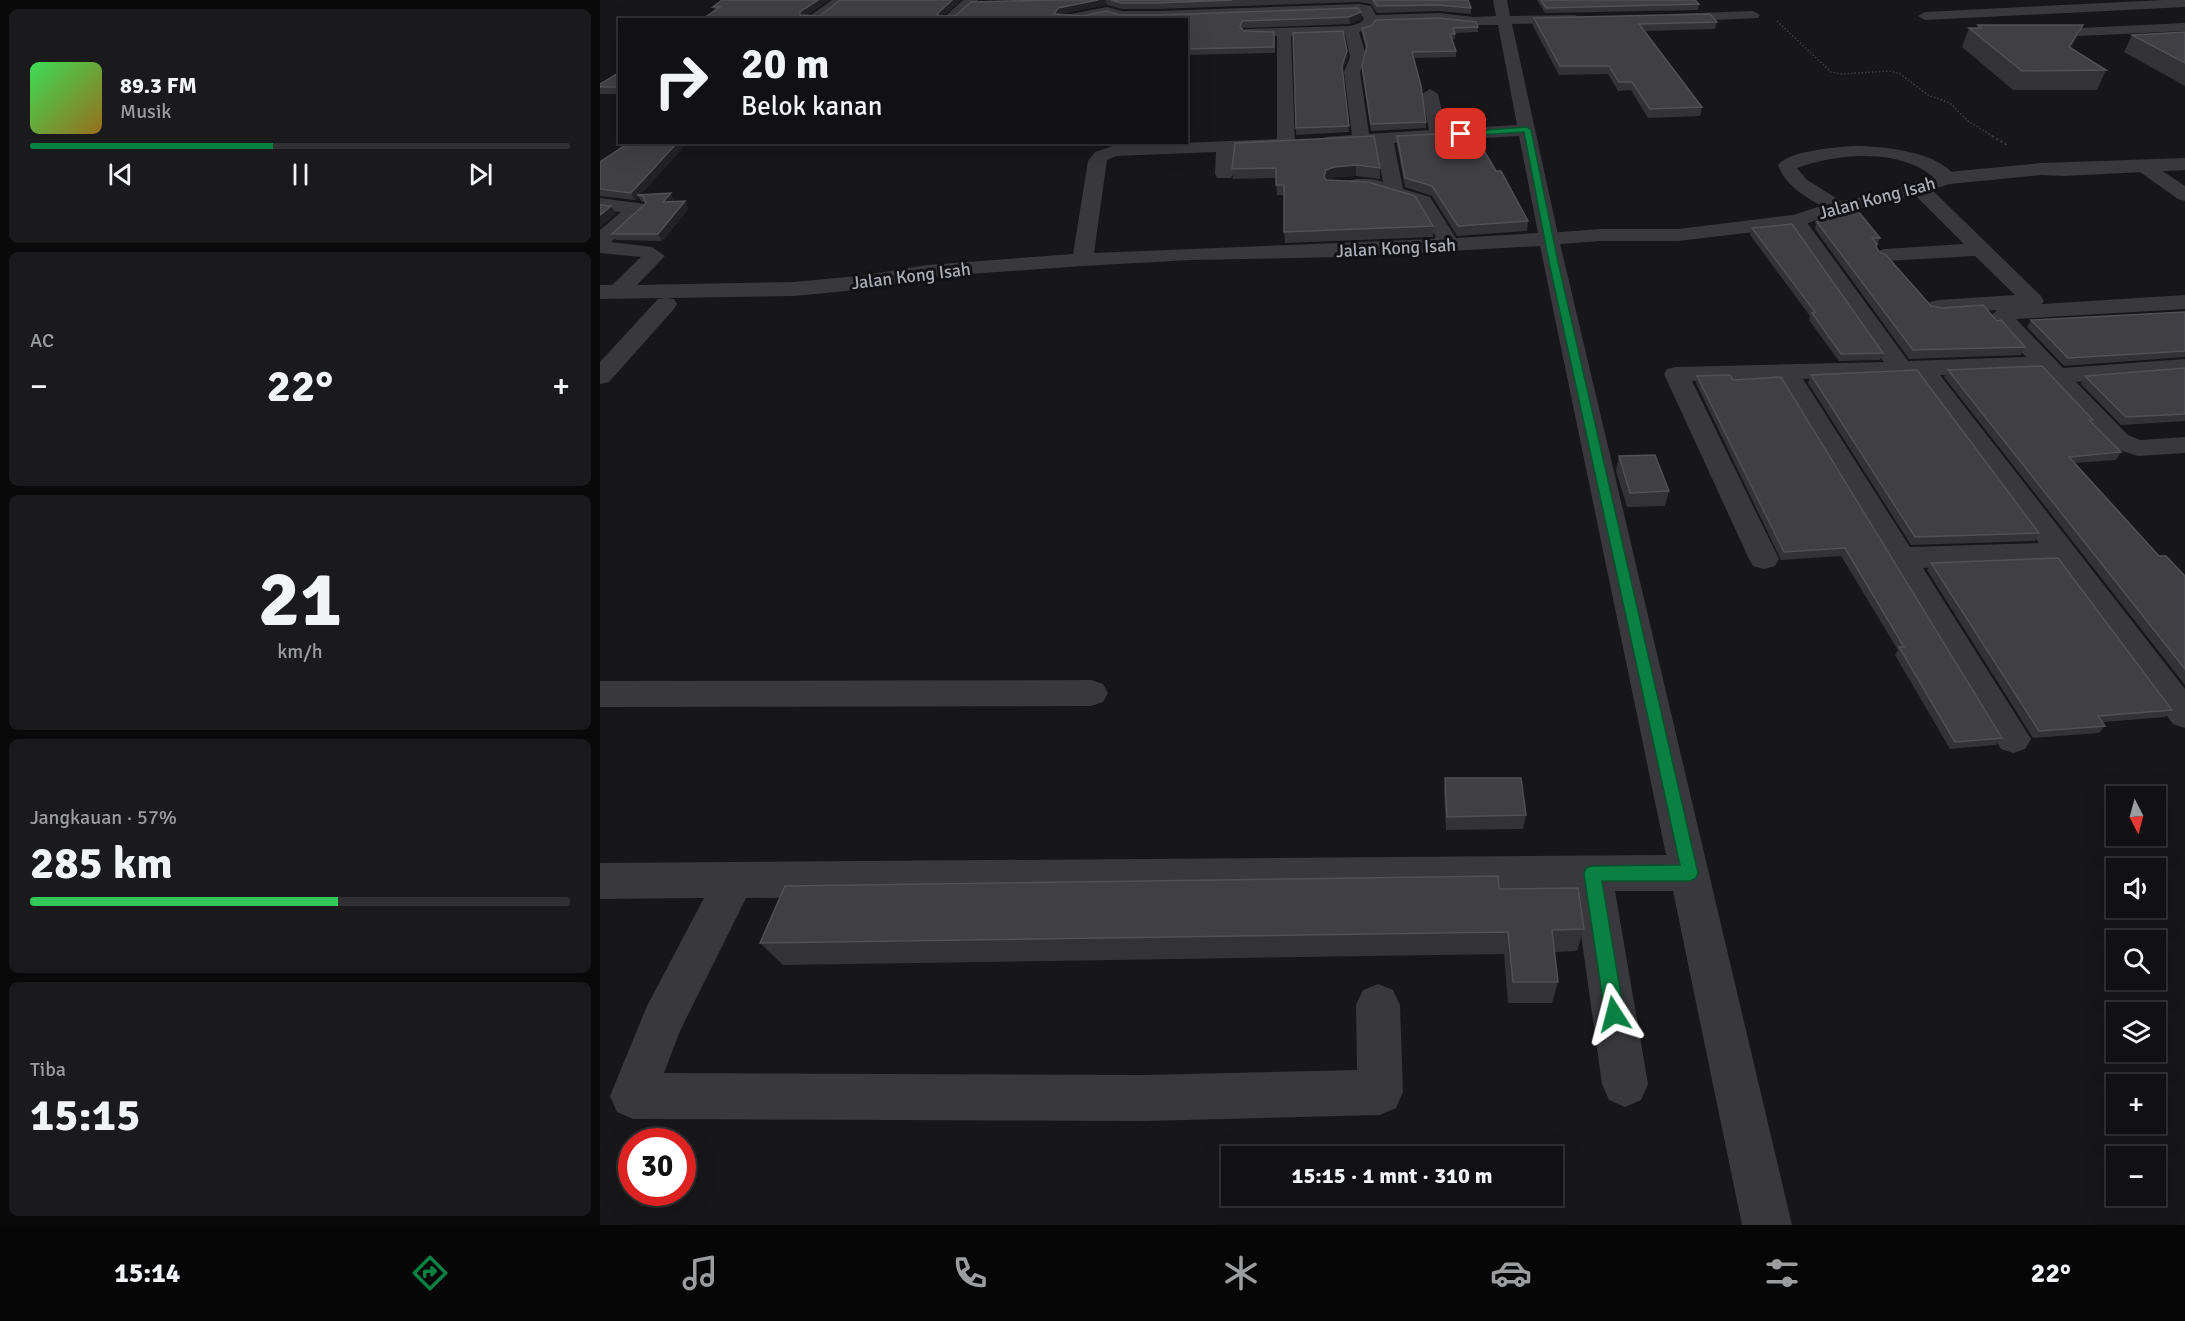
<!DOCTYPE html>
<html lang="id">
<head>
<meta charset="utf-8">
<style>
  body { margin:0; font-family:Signika,sans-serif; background:#1a191b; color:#f1f3f6; height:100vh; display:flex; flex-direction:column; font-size:22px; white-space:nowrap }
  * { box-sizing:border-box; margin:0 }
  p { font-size:20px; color:#9c9d9f }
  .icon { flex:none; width:33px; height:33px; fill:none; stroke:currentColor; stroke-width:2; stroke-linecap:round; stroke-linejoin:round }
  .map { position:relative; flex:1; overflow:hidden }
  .panel { display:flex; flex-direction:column; gap:9px; padding:9px; background:#09090a; width:600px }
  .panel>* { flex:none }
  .top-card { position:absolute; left:18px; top:18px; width:570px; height:126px; border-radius:0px; box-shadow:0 6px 24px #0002,0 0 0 2px #303032; background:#111012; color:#f1f3f6; overflow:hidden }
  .needle { width:39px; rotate:174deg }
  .buttons { position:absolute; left:1506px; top:786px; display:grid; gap:12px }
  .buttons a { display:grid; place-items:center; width:60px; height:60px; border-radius:0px; background:#111012; box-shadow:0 6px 24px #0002,0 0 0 2px #303032; font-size:30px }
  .speed { position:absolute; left:18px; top:1128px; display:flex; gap:12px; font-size:30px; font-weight:700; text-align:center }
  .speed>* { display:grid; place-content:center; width:78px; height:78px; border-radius:50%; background:#111012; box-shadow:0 6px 24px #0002,0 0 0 2px #303032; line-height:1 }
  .speed .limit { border:9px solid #d22; background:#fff; color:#111 }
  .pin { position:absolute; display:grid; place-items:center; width:51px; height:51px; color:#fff; margin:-26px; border-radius:12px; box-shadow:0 3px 9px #0006 }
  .me { position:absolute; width:66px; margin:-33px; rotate:351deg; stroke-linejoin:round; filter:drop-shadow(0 0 4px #0008) }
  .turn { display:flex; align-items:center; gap:21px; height:126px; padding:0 24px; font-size:27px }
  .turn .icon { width:78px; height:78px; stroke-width:2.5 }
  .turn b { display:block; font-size:42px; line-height:51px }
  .big { font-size:45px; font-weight:800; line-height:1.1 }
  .panel .widget { flex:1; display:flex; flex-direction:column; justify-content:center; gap:9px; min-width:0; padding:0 21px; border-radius:9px; background:#1a191b }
  .panel .dial { align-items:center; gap:0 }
  .dial b { font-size:78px; line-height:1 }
  .song { display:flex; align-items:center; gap:18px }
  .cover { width:72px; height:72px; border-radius:9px; background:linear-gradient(135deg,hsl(130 70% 55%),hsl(40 70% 35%)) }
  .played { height:6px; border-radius:3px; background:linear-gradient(90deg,#0b8043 45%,#303032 45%) }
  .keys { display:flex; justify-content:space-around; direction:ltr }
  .heat { display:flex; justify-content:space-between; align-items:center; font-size:33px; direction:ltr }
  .charge { height:9px; border-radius:4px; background:linear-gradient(90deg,#34c759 57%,#303032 0) }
  .trip { position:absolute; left:621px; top:1146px; width:342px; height:60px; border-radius:0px; background:#111012; box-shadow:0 6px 24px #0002,0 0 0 2px #303032; font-weight:800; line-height:60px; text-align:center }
  .dock { display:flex; height:96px; justify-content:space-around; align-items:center; background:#070607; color:#9c9d9f }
  .dock .icon { width:42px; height:42px }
  .dock .active { color:#0b8043 }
  .dock b { font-size:27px; color:#f1f3f6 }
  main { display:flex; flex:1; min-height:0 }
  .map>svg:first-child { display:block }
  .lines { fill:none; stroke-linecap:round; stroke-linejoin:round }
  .path-far1 { stroke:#3e3f43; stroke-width:1.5; stroke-dasharray:1.5 2; stroke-linecap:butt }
  .path { stroke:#3e3f43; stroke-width:2; stroke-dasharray:2 3; stroke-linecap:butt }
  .minor { fill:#38383d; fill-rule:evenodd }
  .tertiary { fill:#38383d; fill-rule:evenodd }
  .wall { fill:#333236 }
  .shaded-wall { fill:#222124 }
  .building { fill:#403f44; stroke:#505056; stroke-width:1.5 }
  .route { fill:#0b8043; stroke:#07532c; stroke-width:1.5 }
  .labels { text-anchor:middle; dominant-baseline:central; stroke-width:6; stroke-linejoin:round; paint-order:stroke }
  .far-street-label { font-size:18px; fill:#aaacb7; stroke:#121113 }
</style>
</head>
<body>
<main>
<section class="panel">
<div class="widget">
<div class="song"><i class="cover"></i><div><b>89.3 FM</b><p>Musik</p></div></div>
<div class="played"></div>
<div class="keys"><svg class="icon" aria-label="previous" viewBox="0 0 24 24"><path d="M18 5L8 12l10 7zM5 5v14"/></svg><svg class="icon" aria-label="pause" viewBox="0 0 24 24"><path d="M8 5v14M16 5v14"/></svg><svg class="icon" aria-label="next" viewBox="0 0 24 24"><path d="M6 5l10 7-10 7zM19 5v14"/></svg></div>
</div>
<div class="widget"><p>AC</p>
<div class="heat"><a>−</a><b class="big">22°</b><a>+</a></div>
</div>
<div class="widget dial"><b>21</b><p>km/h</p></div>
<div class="widget"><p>Jangkauan · 57%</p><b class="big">285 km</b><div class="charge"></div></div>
<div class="widget"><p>Tiba</p><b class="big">15:15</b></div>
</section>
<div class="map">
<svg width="1585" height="1225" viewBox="0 0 1585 1225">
  <rect width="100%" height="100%" fill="#171618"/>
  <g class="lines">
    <polyline class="path-far1" points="1177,21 1231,72 1242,74 1289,71 1299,73 1328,95 1350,103 1368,121 1394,137"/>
    <polyline class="path" points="1392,136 1407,145"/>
    <g class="minor">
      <polygon points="232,0 248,0 221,20 204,20"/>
      <polygon points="363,0 378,0 357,20 341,20"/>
      <path d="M893,0H907L910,16L975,15L982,19L975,23L912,24L959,239L1192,1225H1142L1073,891H1015L1048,1084L1041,1100L1025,1107L1009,1100L1002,1084L975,892L146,898L80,1031L64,1073L546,1075L757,1070L756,1005L763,990L778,984L793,990L800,1005L803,1092L796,1108L780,1115L546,1121L33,1119L17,1112L10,1096L47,1006L104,898L0,899V863L1066,855L940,246L743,257L591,260L483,266L327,277L267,289L194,296L67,298L74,299L77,304L74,309L9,382L0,384V362L58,299L65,298L0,299V285H12L41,257L0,253V230L21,212L0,210V198L45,204L48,208L11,242L52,247L65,256L37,285L194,282L267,275L327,265L473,254L488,161L495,152L513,146L677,139V36L645,35L643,32L645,29L750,26L760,23L764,19L759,12L557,19H521L507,15L484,20H458L460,16L507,7L522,11H557L759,4L771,6L776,15L839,13L874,17L896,16ZM839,21L874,25H898L917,125L846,129L838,94L830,89L822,94L829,130L769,134L760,72L764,62L765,52L759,32L770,29L775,23ZM745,34L750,57L744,72L752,135L725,137L722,141L725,145L731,146L776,144L783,182C771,178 759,178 747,181L745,185L747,189L769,190L816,205L836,237L834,239L494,253L507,160L516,156L616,152L615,174L617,178H631L633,174L634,151L692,148L695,144L691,36ZM919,136L938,233L856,238L830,197L803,189L794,143Z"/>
      <polygon points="1563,0 1585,0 1585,7 1325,20 1318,16 1325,12"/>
      <polygon points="1153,11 1160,15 1158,18 1070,22 1063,18 1070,14"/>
      <polygon points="1585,23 1585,31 1438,38 1431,34 1438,30"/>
      <path d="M1253,146C1283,146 1338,151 1357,178L1355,182L1348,184C1336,181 1327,171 1316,166C1280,150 1233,155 1197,168L1207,180L1244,203L1247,207L1244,211H1230C1210,199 1186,188 1178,165C1188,151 1236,147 1253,146Z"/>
      <polygon points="1543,160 1549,162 1585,186 1585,201 1578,199 1537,170 1534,166 1537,162"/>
      <path d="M1318,181L1325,183L1441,296L1444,301L1442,304L1585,295V309L1416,319L1463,368L1585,359V373L1476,382L1528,435L1540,440L1585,437V453L1538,456L1510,447L1439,371L1340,375L1585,689V728L1573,724L1454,563L1323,568L1431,739L1425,749L1413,753L1401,749L1178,379L1092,381L1179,559L1175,566L1164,569L1153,566L1149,559L1064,374L1067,369L1076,367L1284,362L1186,221L1189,217H1203L1308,361L1426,357L1390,317L1397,310L1338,314L1330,312L1327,307L1330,302L1338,300L1415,295L1375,256L1285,261L1278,259L1275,255L1278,251L1285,249L1364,244L1311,191L1309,187L1311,183ZM1315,375L1439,543L1310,547L1203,379Z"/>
      <polygon points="491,680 503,684 508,693 503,702 491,706 0,707 0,681"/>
    </g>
    <polygon class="tertiary" points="1585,158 1585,170 1464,176 1441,175 1350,184 1288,203 1241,212 1196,227 1078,241 1000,241 949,245 941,244 938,239 941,234 949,233 1000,229 1078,229 1193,215 1230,203 1278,194 1348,172 1441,163"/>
  </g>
  <g class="wall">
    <polygon points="122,0 229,0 207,15 220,16 361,0 343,16 355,16 452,0 868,0 871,8 871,14 839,11 777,13 771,4 759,2 557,9 522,9 507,5 459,14 483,16 761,12 761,19 750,24 643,28 643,29 644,31 675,38 675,53 586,55 586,20 101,20 115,10 113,7"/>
    <polygon points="937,0 1095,0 1099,4 1098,10 945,13"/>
    <polygon points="934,18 1117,22 1115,29 1045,31 1102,107 1100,116 1048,118 1031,90 1018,91 1008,74 959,75 933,26"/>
    <polygon points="1378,25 1474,43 1471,48 1506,70 1497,90 1413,90 1362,47 1369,28 1377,28"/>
    <polygon points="878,27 878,32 855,33 855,39 852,40 856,51 856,57 813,58 826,122 826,128 771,131 762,72 762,66 766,49 762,34 762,28"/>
    <polygon points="1585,32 1585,86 1524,52 1532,35"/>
    <polygon points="693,33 748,57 742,71 749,132 696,135"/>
    <polygon points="20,72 20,94 0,94 0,84"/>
    <polygon points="797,136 896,171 928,221 927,231 857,236 832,196 805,187 797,145"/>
    <polygon points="30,142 88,142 41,194 74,200 72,202 89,208 62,241 16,240 12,234 46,203 41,201 39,197 35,200 0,196 0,162"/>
    <polygon points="635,143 780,168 780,179 756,176 735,177 728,180 833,226 833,237 685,243 684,232 684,195 677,195 676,178 633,179 632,169"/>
    <polygon points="1218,215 1280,238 1276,248 1279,252 1331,306 1397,321 1425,347 1421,355 1309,359 1215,229 1216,224 1215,223"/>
    <polygon points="1152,228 1283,353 1280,360 1239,361 1209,320 1210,316 1150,235"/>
    <polygon points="1585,312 1585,357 1464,366 1427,327 1431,320"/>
    <polygon points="1585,368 1585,421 1521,425 1481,384 1485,376"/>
    <polygon points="1348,370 1493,420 1492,422 1521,452 1516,460 1475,463 1559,556 1585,576 1585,685 1344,377"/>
    <polygon points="1211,375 1439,533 1435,541 1311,545 1208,383"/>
    <polygon points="1097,376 1133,380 1402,738 1396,745 1350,749 1295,655 1298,650 1241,556 1181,560 1096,383"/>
    <polygon points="1019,456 1069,491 1065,506 1027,507 1016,471"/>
    <polygon points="1331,563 1572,710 1565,717 1503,722 1505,726 1499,733 1433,738 1327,570"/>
    <polygon points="845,778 926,815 923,829 846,830 844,792"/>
    <polygon points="899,889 984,929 977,951 955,952 958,982 952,1003 908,1003 904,954 183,965 160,943"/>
  </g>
  <g class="shaded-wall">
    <polygon points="218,0 229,0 203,18 200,15 200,12"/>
    <polygon points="352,0 361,0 339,20 337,14"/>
    <polygon points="498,0 506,0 507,5 460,14 456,20 454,14 458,8"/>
    <polygon points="761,12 761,19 750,24 749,17"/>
    <polygon points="1483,25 1474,43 1460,66 1469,47"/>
    <polygon points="747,51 748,57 742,72 742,66"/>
    <polygon points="78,142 88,142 40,195 37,195 39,197 35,200 31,193"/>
    <polygon points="756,165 756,176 735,177 727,180 724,176 726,170 734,167"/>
    <polygon points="71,193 74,200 66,209 63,202"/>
    <polygon points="85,201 89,208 62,241 58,234"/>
    <polygon points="11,206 16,214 0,227 0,215"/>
  </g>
  <g class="building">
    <polygon points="122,0 218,0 200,12 200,15 220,16 240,0 352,0 337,14 339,16 355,16 371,2 452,0 498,0 458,8 454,14 483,16 506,11 520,15 556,15 758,8 761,12 749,17 642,21 640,27 644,31 674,32 674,47 586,49 586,20 101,20 120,7 113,7"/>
    <polygon points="511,0 632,0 556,3 521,3"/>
    <polygon points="773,0 868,0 871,8 839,5 777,6"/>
    <polygon points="941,0 1095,0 1099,4 946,8"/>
    <polygon points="1110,14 1117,22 1039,24 1102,107 1050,109 1032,82 1019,82 1009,66 960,66 934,18"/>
    <polygon points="839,18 876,22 878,27 853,28 855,34 850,34 856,51 812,52 821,86 826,122 771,124 762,66 767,46 762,28 771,26 776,20"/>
    <polygon points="1378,25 1483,25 1469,47 1506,70 1422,71 1369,28 1381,28"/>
    <polygon points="743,31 747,51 742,66 749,126 696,128 693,33"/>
    <polygon points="1585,32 1585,63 1532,35"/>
    <polygon points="20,72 20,87 0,87 0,84"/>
    <polygon points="873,132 896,171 901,171 928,221 858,226 832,186 805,178 797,136"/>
    <polygon points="774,136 780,168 756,165 734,167 726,170 724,176 726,180 768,182 815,196 833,226 684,232 684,185 676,185 676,168 632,169 635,143"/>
    <polygon points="30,142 78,142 31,193 0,189 0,162"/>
    <polygon points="71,193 63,202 85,201 58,234 12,234 46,203 43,196 37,195"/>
    <polygon points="0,205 11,206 0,215"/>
    <polygon points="1253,205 1280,238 1272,238 1277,244 1276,247 1279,252 1286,255 1331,306 1342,308 1383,305 1397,321 1401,320 1425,347 1313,350 1217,222 1224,221 1218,215"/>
    <polygon points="1192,224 1283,353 1241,354 1212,313 1215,312 1152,228"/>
    <polygon points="1585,312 1585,351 1468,358 1431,320"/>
    <polygon points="1442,366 1493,420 1489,420 1521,452 1469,457 1559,556 1566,556 1585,576 1585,669 1348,370"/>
    <polygon points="1585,368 1585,414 1526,417 1485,376"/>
    <polygon points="1317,370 1439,533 1315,537 1211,375"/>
    <polygon points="1130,375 1133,380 1181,377 1402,738 1355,742 1299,647 1304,647 1245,548 1184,552 1097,376"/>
    <polygon points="1055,455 1069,491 1030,493 1019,456"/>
    <polygon points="1458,558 1572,710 1498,716 1505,726 1439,731 1331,563"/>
    <polygon points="845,778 921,778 926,815 847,817"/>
    <polygon points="898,876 899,889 978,888 984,929 952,930 958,982 913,982 908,932 160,943 185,886"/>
  </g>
  <polygon class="route" points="927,127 931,130 958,262 1098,873 1096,878 1090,881 1002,881 1024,1014 1021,1020 1014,1023 1008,1020 1005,1014 984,874 986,868 992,866 1080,865 949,262 924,132 861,136 857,134 861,132"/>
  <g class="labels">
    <g class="far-street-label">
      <text transform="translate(1277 198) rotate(-15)">Jalan Kong Isah</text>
      <text transform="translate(796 248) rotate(-3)">Jalan Kong Isah</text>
      <text transform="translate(311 276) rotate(-7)">Jalan Kong Isah</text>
    </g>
  </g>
</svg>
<div class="buttons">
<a><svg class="needle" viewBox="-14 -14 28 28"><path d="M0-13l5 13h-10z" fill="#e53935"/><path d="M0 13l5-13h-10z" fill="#9c9d9f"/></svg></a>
<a><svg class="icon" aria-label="sound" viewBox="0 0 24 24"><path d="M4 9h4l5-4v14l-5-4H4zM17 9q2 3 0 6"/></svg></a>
<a><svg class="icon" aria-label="search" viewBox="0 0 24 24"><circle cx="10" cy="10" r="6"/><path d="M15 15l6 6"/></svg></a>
<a><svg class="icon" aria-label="layers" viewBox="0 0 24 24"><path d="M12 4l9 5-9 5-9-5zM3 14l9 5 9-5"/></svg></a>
<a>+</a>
<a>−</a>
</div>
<div class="speed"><div class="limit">30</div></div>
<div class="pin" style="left:861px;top:134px;background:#d93025"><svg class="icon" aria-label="arrive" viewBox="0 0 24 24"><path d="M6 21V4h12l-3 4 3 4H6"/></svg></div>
<svg class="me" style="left:1014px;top:1014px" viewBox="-20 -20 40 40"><path d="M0-17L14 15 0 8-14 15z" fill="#0b8043" stroke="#fff" stroke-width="4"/></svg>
<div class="trip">15:15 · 1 mnt · 310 m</div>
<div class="top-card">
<div class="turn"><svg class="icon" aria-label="right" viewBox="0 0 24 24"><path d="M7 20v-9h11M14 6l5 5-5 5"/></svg><div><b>20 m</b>Belok kanan</div></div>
</div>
</div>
</main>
<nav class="dock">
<b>15:14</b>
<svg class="icon active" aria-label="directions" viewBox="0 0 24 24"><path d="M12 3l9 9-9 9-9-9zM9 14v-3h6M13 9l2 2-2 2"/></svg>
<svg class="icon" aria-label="music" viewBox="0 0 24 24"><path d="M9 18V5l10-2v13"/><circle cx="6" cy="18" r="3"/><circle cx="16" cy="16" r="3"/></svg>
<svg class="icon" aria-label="phone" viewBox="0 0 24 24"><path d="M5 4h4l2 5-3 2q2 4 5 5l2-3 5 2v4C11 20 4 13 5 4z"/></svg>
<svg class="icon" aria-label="climate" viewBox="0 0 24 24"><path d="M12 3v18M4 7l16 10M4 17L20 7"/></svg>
<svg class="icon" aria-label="car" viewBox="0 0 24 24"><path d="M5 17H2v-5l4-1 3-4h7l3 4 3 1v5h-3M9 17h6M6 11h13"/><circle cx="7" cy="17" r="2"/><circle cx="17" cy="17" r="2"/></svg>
<svg class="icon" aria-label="filters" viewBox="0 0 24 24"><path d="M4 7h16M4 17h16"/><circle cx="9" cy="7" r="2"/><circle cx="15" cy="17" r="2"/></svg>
<b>22°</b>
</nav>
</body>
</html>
